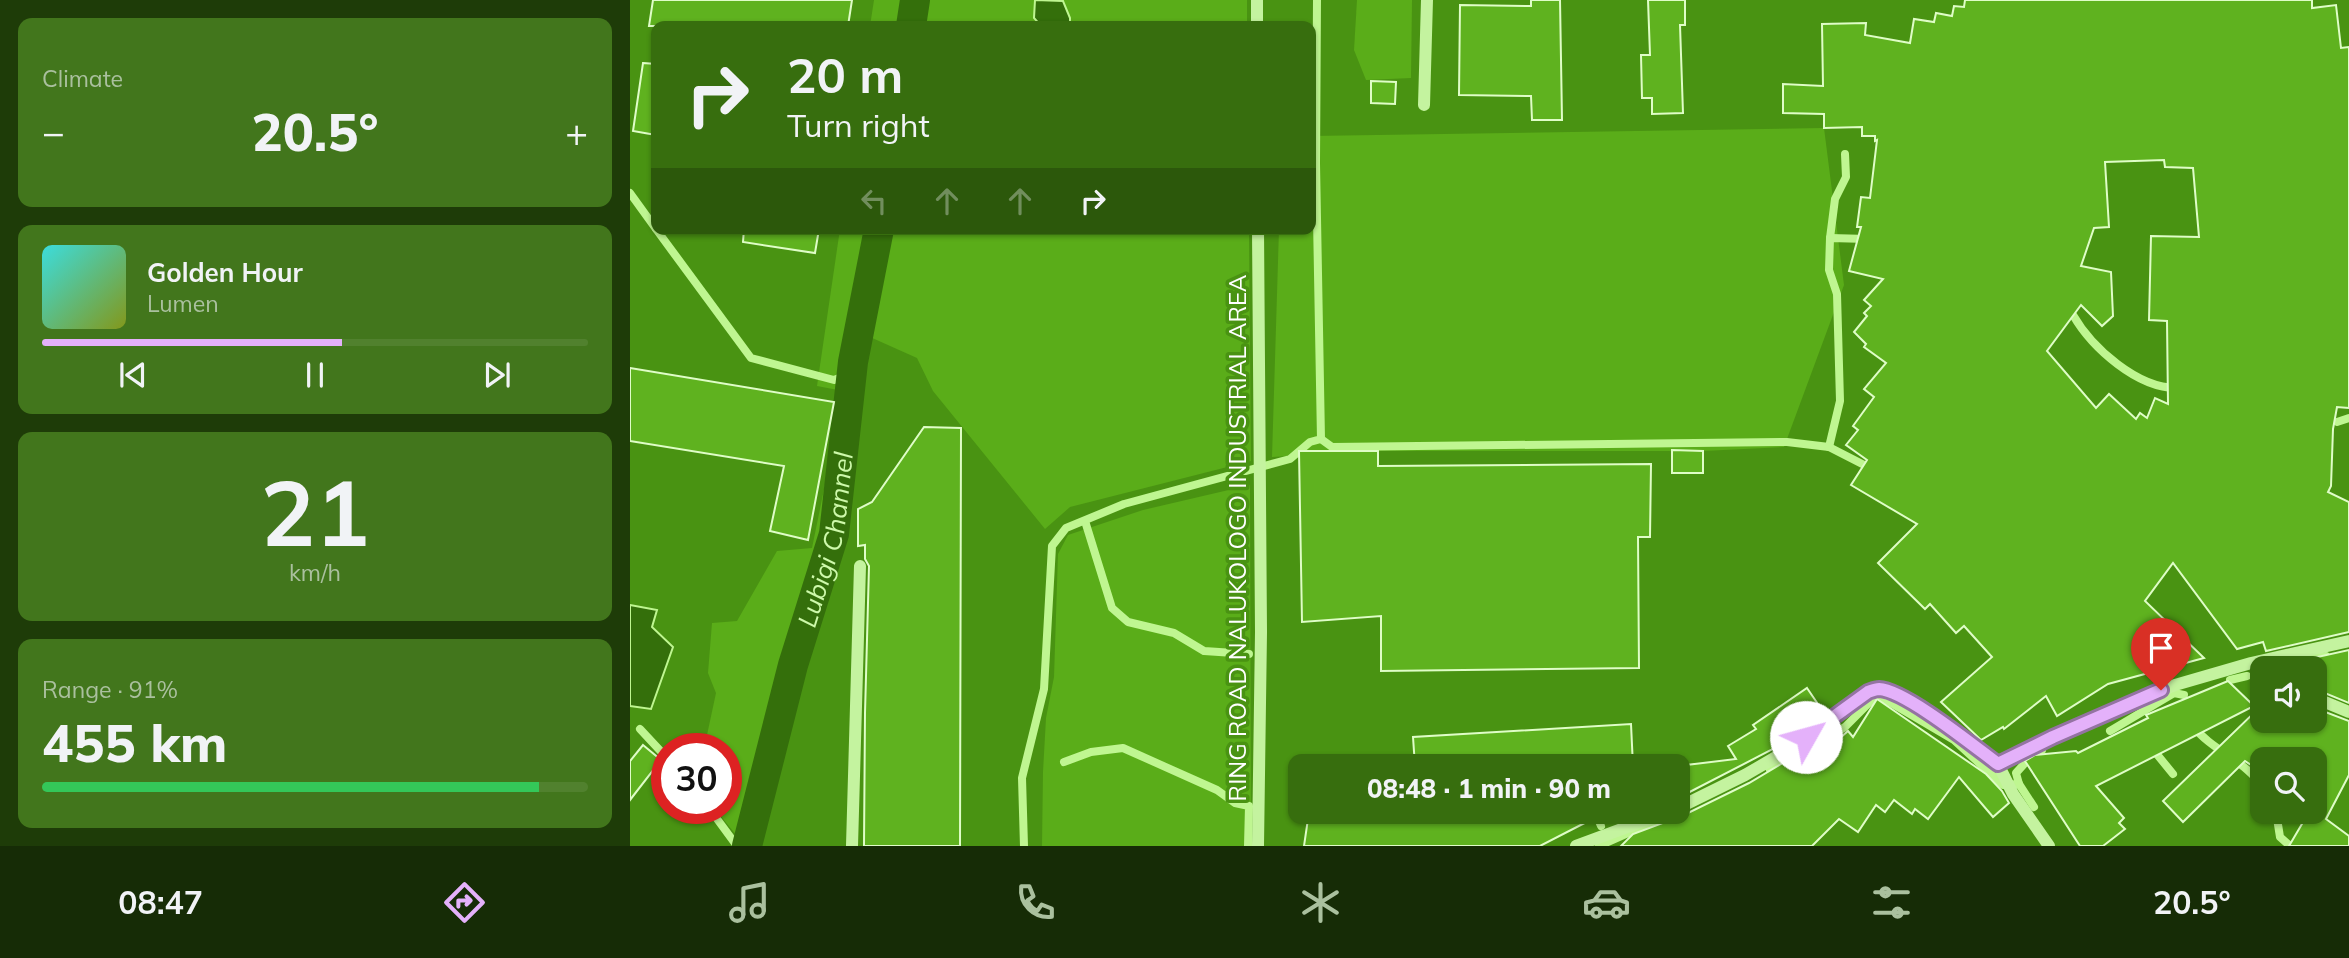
<!DOCTYPE html>
<html lang="en">
<head>
<meta charset="utf-8">
<style>
  body { margin:0; font-family:Mulish,sans-serif; background:#42761c; color:#f1f3f6; height:100vh; display:flex; flex-direction:column; font-size:26px; white-space:nowrap }
  * { box-sizing:border-box; margin:0 }
  p { font-size:23px; color:#aac09e }
  .icon { flex:none; width:38px; height:38px; fill:none; stroke:currentColor; stroke-width:2; stroke-linecap:round; stroke-linejoin:round }
  .map { position:relative; flex:1; overflow:hidden }
  .drawer { display:flex; flex-direction:column; gap:18px; padding:18px; background:#1e3c08; width:630px }
  .drawer>* { flex:none }
  .banner { position:absolute; left:21px; top:21px; width:665px; height:214px; border-radius:14px; box-shadow:0 2px 5px #0004; background:#376e0e; color:#f1f3f6; overflow:hidden }
  .fabs { position:absolute; left:1620px; top:656px; display:grid; gap:14px }
  .fabs a { display:grid; place-items:center; width:77px; height:77px; border-radius:14px; background:#376e0e; box-shadow:0 2px 5px #0004; font-size:35px }
  .speed { position:absolute; left:21px; top:733px; display:flex; gap:14px; font-size:35px; font-weight:700; text-align:center }
  .speed>* { display:grid; place-content:center; width:91px; height:91px; border-radius:50%; background:#376e0e; box-shadow:0 2px 5px #0004; line-height:1 }
  .speed .limit { border:10px solid #d22; background:#fff; color:#111 }
  .pin { position:absolute; display:grid; place-items:center; width:60px; height:60px; color:#fff; margin:-72px -30px; border-radius:50% 50% 50% 0; rotate:-45deg; box-shadow:0 0 7px #0007 }
  .pin .icon { rotate:45deg }
  .me { position:absolute; width:77px; margin:-38px; rotate:52deg; stroke-linejoin:round; filter:drop-shadow(0 0 5px #0008) }
  .turn { display:flex; align-items:center; gap:24px; height:147px; padding:0 21px; font-size:32px }
  .turn .icon { width:91px; height:91px; stroke-width:2.5 }
  .turn b { display:block; font-size:49px; line-height:60px }
  .lanes { display:flex; align-items:center; height:66px; padding:0 21px; background:#0003; justify-content:center; gap:35px; direction:ltr }
  .lanes .off { opacity:.35 }
  .big { font-size:52px; font-weight:800; line-height:1.1 }
  .drawer .widget { flex:1; display:flex; flex-direction:column; justify-content:center; gap:10px; min-width:0; padding:0 24px; border-radius:14px; background:#42761c }
  .drawer .dial { align-items:center; gap:0 }
  .dial b { font-size:91px; line-height:1 }
  .song { display:flex; align-items:center; gap:21px }
  .cover { width:84px; height:84px; border-radius:10px; background:linear-gradient(135deg,hsl(180 70% 55%),hsl(70 70% 35%)) }
  .played { height:7px; border-radius:4px; background:linear-gradient(90deg,#e4b1fa 55%,#51812e 55%) }
  .keys { display:flex; justify-content:space-around; direction:ltr }
  .heat { display:flex; justify-content:space-between; align-items:center; font-size:38px; direction:ltr }
  .charge { height:10px; border-radius:5px; background:linear-gradient(90deg,#34c759 91%,#51812e 0) }
  .trip { position:absolute; left:658px; top:754px; width:402px; height:70px; border-radius:14px; background:#376e0e; box-shadow:0 2px 5px #0004; font-weight:800; line-height:70px; text-align:center }
  .menu { display:flex; height:112px; justify-content:space-around; align-items:center; background:#162c06; color:#aac09e }
  .menu .icon { width:49px; height:49px }
  .menu .active { color:#e4b1fa }
  .menu b { font-size:32px; color:#f1f3f6 }
  main { display:flex; flex:1; min-height:0 }
  .map>svg:first-child { display:block }
  .green { fill:#5aad19 }
  .water { fill:#346f0b; stroke:#bff691; stroke-width:2 }
  .lines { fill:none; stroke-linecap:round; stroke-linejoin:round }
  .stream { stroke:#bff691; stroke-width:8 }
  .canal { stroke:#346f0b; stroke-width:30 }
  .building { fill:#5fb21f; stroke:#dffdc7; stroke-width:2; fill-rule:evenodd }
  .minor { stroke:#c4f39f; stroke-width:12 }
  .route-casing { stroke:#9473a2; stroke-width:18 }
  .route { stroke:#e4b1fa; stroke-width:12 }
  .labels { text-anchor:middle; dominant-baseline:central; stroke-width:7; stroke-linejoin:round; paint-order:stroke }
  .street-label { font-size:24px; fill:#fff; stroke:#499312 }
  .water-label { font-size:26px; font-style:italic; fill:#cef9ab; stroke:#499312 }
</style>
</head>
<body>
<main>
<section class="drawer">
<div class="widget"><p>Climate</p>
<div class="heat"><a>−</a><b class="big">20.5°</b><a>+</a></div>
</div>
<div class="widget">
<div class="song"><i class="cover"></i><div><b>Golden Hour</b><p>Lumen</p></div></div>
<div class="played"></div>
<div class="keys"><svg class="icon" aria-label="previous" viewBox="0 0 24 24"><path d="M18 5L8 12l10 7zM5 5v14"/></svg><svg class="icon" aria-label="pause" viewBox="0 0 24 24"><path d="M8 5v14M16 5v14"/></svg><svg class="icon" aria-label="next" viewBox="0 0 24 24"><path d="M6 5l10 7-10 7zM19 5v14"/></svg></div>
</div>
<div class="widget dial"><b>21</b><p>km/h</p></div>
<div class="widget"><p>Range · 91%</p><b class="big">455 km</b><div class="charge"></div></div>
</section>
<div class="map">
<svg width="1719" height="846" viewBox="0 0 1719 846">
  <rect width="100%" height="100%" fill="#499312"/>
  <g class="green">
    <polygon points="244,0 277,0 274,26 240,26"/>
    <polygon points="294,0 617,0 617,26 291,26"/>
    <polygon points="727,0 782,0 781,78 736,80 724,50"/>
    <polygon points="1194,128 1214,285 1154,447 1073,451 748,451 642,457 649,229 681,229 681,136"/>
    <polygon points="210,229 240,229 213,391 187,386"/>
    <polygon points="260,229 619,229 621,461 440,507 415,529 303,391 287,358 240,337"/>
    <polygon points="211,406 200,527 158,659 111,841 85,809 96,808 96,749 74,749 86,693 78,673 82,623 107,621 147,551 182,548"/>
    <polygon points="620,485 621,846 412,846 413,772 416,718 424,677 428,554 438,535 513,510"/>
  </g>
  <g class="water">
    <polygon points="405,0 433,1 440,18 440,26 411,26 404,18"/>
    <polygon points="0,605 27,610 22,627 43,647 21,709 0,706"/>
  </g>
  <g class="lines">
    <g class="stream">
      <polyline points="0,193 26,229"/>
      <polyline points="26,229 121,358 204,380 222,373"/>
      <polyline points="1200,238 1205,199 1216,177 1215,154"/>
      <path d="M1443,315C1462,348 1508,389 1548,388"/>
      <polyline points="1707,422 1719,418"/>
      <polyline points="691,439 702,447 1157,442 1199,447 1242,469"/>
      <polyline points="1199,447 1210,401 1207,294 1199,270 1200,238 1238,239"/>
      <polyline points="455,521 482,608 498,622 544,633 574,651 619,654"/>
      <polyline points="1646,668 1649,661 1696,656"/>
      <polyline points="1600,680 1617,676"/>
      <path d="M1563,726C1582,751 1617,761 1633,788"/>
      <polyline points="10,729 37,758"/>
      <polyline points="1480,731 1544,693 1554,695"/>
      <polyline points="1197,738 1215,727 1246,696 1251,697 1324,740 1373,785 1389,784"/>
      <polyline points="1521,747 1543,774"/>
      <polyline points="434,762 461,752 493,748 587,790 605,803 619,806 618,846"/>
      <polyline points="1140,770 1158,760"/>
      <polyline points="1404,807 1389,784 1386,773 1404,753 1412,750"/>
      <polyline points="79,808 107,846"/>
      <polyline points="965,812 971,826"/>
      <polyline points="994,812 996,818"/>
      <polyline points="1646,812 1650,837 1659,845"/>
      <polyline points="394,846 392,778 414,689 422,546 436,528 494,504 660,459 680,442 691,439 686,163 687,0"/>
      <polyline points="969,846 1007,829 1051,816"/>
    </g>
    <g class="canal">
      <polyline points="281,26 285,0"/>
      <path id="s1" d="M117,846L163,665L204,534L223,362L249,229"/>
    </g>
  </g>
  <g class="building">
    <polygon points="23,0 222,0 218,26 19,26"/>
    <polygon points="901,0 930,0 932,120 902,120 901,96 829,95 830,5 901,6"/>
    <polygon points="1018,0 1055,0 1055,25 1050,25 1053,113 1022,114 1022,98 1012,98 1011,55 1020,55"/>
    <path d="M1335,0H1682V8L1706,5L1711,48L1719,47V408L1707,407L1703,429L1701,486L1698,492L1719,502V632L1636,651L1633,642L1607,649L1543,563L1515,601L1574,658L1478,684L1427,716L1416,696L1374,729L1373,727L1351,740L1311,702L1362,657L1334,626L1326,633L1300,604L1295,609L1248,563L1287,524L1221,485L1237,460L1216,445L1228,430L1223,426L1244,397L1234,389L1256,363L1234,347L1236,344L1224,332L1237,316L1234,313L1241,306L1234,300L1253,279L1219,271L1231,227H1227L1231,197L1240,198L1247,140L1245,141V136H1232V127L1194,128V114L1153,113V84L1193,86L1192,24L1236,23L1235,35L1280,43L1284,19L1304,22L1306,13L1322,16L1324,6L1334,7ZM1534,160L1535,167L1563,168L1569,237L1521,236L1519,320L1537,321L1538,404L1525,398L1517,418L1510,413L1506,419L1479,394L1466,408L1417,351L1451,305L1472,326L1483,316L1481,272L1451,266L1464,228L1479,227L1475,162Z"/>
    <polygon points="13,63 26,64 26,135 3,131"/>
    <polygon points="741,81 766,82 765,104 741,103"/>
    <polygon points="114,229 189,229 185,253 113,242"/>
    <polygon points="0,368 204,402 178,540 140,531 154,466 0,441"/>
    <polygon points="294,427 331,428 330,846 234,846 235,713 239,566 235,559 235,545 228,546 228,509 242,502"/>
    <polygon points="1042,450 1073,451 1073,473 1042,473"/>
    <polygon points="669,451 748,451 748,466 1021,464 1020,537 1008,537 1009,668 751,671 751,616 672,622"/>
    <polygon points="1719,650 1719,703 1685,689 1685,668 1642,667"/>
    <polygon points="1598,681 1624,706 1466,786 1494,818 1489,823 1495,829 1473,846 1450,846 1395,761 1405,755 1446,751 1448,753 1518,718 1516,715"/>
    <polygon points="1177,688 1194,713 1141,750 1048,798 1048,766 1106,759 1098,746 1126,729 1123,725"/>
    <polygon points="1247,699 1356,774 1372,791 1379,803 1363,817 1329,777 1298,819 1285,809 1282,814 1264,800 1255,812 1246,805 1228,832 1209,819 1182,846 991,846 1003,834 1041,820 1045,816 1052,816 1119,783 1151,764 1203,728 1210,738 1218,731 1223,737"/>
    <polygon points="1633,704 1633,721 1690,721 1685,708 1719,721 1719,775 1696,819 1719,836 1719,846 1659,846 1679,812 1685,812 1685,760 1633,760 1633,773 1615,761 1553,822 1533,801"/>
    <polygon points="1001,724 1003,766 785,766 783,737"/>
    <polygon points="13,745 31,760 0,800 0,761"/>
    <polygon points="679,812 754,813 976,812 910,846 674,846"/>
  </g>
  <g class="lines">
    <g class="minor">
      <polyline points="627,26 627,0"/>
      <polyline points="794,105 797,0"/>
      <polyline points="628,229 631,632 628,846"/>
      <polyline points="1685,698 1719,712"/>
      <polyline points="1368,764 1383,794 1419,846"/>
      <path d="M1048,808L1115,775L1146,757L1244,689C1272,687 1344,746 1368,764L1423,737L1545,685L1621,663L1719,641"/>
      <polyline points="222,846 230,566"/>
      <polyline points="946,846 1038,812"/>
    </g>
  </g>
  <g class="lines">
    <defs>
      <path id="route" d="M1176,737L1238,692C1241,691 1245,689 1249,689C1275,690 1345,747 1368,764L1423,737L1531,690"/>
    </defs>
    <use href="#route" class="route-casing"/>
    <use href="#route" class="route"/>
  </g>
  <g class="labels">
    <g class="street-label">
      <text transform="translate(607 538) rotate(-90)">RING ROAD NALUKOLOGO INDUSTRIAL AREA</text>
    </g>
    <g class="water-label">
      <text stroke="none"><textPath href="#s1" startOffset="317">Lubigi Channel</textPath></text>
    </g>
  </g>
</svg>
<div class="fabs">
<a><svg class="icon" aria-label="sound" viewBox="0 0 24 24"><path d="M4 9h4l5-4v14l-5-4H4zM17 9q2 3 0 6"/></svg></a>
<a><svg class="icon" aria-label="search" viewBox="0 0 24 24"><circle cx="10" cy="10" r="6"/><path d="M15 15l6 6"/></svg></a>
</div>
<div class="speed"><div class="limit">30</div></div>
<div class="pin" style="left:1531px;top:690px;background:#d93025"><svg class="icon" aria-label="arrive" viewBox="0 0 24 24"><path d="M6 21V4h12l-3 4 3 4H6"/></svg></div>
<svg class="me" style="left:1176px;top:737px" viewBox="-20 -20 40 40"><circle r="19" fill="#fff"/><path d="M0-13L10 11 0 6-10 11z" fill="#e4b1fa"/></svg>
<div class="trip">08:48 · 1 min · 90 m</div>
<div class="banner">
<div class="turn"><svg class="icon" aria-label="right" viewBox="0 0 24 24"><path d="M7 20v-9h11M14 6l5 5-5 5"/></svg><div><b>20 m</b>Turn right</div></div>
<div class="lanes"><svg class="icon off" aria-label="left" viewBox="0 0 24 24"><path d="M17 20v-9H6M10 6l-5 5 5 5"/></svg><svg class="icon off" aria-label="ahead" viewBox="0 0 24 24"><path d="M12 20V5M6 11l6-6 6 6"/></svg><svg class="icon off" aria-label="ahead" viewBox="0 0 24 24"><path d="M12 20V5M6 11l6-6 6 6"/></svg><svg class="icon" aria-label="right" viewBox="0 0 24 24"><path d="M7 20v-9h11M14 6l5 5-5 5"/></svg></div>
</div>
</div>
</main>
<nav class="menu">
<b>08:47</b>
<svg class="icon active" aria-label="directions" viewBox="0 0 24 24"><path d="M12 3l9 9-9 9-9-9zM9 14v-3h6M13 9l2 2-2 2"/></svg>
<svg class="icon" aria-label="music" viewBox="0 0 24 24"><path d="M9 18V5l10-2v13"/><circle cx="6" cy="18" r="3"/><circle cx="16" cy="16" r="3"/></svg>
<svg class="icon" aria-label="phone" viewBox="0 0 24 24"><path d="M5 4h4l2 5-3 2q2 4 5 5l2-3 5 2v4C11 20 4 13 5 4z"/></svg>
<svg class="icon" aria-label="climate" viewBox="0 0 24 24"><path d="M12 3v18M4 7l16 10M4 17L20 7"/></svg>
<svg class="icon" aria-label="car" viewBox="0 0 24 24"><path d="M5 17H2v-5l4-1 3-4h7l3 4 3 1v5h-3M9 17h6M6 11h13"/><circle cx="7" cy="17" r="2"/><circle cx="17" cy="17" r="2"/></svg>
<svg class="icon" aria-label="filters" viewBox="0 0 24 24"><path d="M4 7h16M4 17h16"/><circle cx="9" cy="7" r="2"/><circle cx="15" cy="17" r="2"/></svg>
<b>20.5°</b>
</nav>
</body>
</html>
